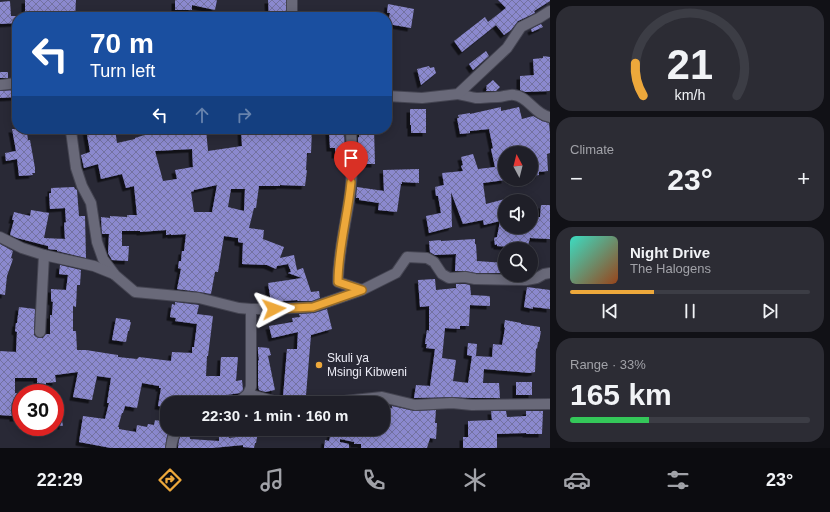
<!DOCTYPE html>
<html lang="en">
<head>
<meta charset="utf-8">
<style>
  body { margin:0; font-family:Helvetica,sans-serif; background:#2c2c34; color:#f1f3f6; height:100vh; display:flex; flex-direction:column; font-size:15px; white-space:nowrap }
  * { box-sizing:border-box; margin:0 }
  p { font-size:13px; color:#a1a2a8 }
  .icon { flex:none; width:22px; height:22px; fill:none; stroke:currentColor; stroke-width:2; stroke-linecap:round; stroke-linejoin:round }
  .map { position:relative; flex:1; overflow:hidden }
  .sheet { display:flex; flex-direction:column; gap:6px; padding:6px; background:#111116; width:280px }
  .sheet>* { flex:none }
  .hud { position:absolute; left:12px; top:12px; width:380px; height:122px; border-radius:16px; box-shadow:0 2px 10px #0003,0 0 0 1px #3c3d45; background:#1a4fa0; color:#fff; overflow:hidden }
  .needle { width:26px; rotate:353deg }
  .fabs { position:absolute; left:498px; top:146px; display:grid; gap:8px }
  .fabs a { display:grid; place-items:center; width:40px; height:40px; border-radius:50%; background:#1f1f28; box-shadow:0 2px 10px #0003,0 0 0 1px #3c3d45; font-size:20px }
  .speed { position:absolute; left:12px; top:384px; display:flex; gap:8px; font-size:20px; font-weight:700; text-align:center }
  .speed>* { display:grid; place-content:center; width:52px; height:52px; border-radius:50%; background:#1f1f28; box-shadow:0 2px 10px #0003,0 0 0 1px #3c3d45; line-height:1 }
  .speed .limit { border:6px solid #d22; background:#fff; color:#111 }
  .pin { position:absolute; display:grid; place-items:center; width:34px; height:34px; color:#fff; margin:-41px -17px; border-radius:50% 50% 50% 0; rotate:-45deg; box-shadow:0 0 4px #0007 }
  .pin .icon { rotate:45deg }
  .me { position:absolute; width:44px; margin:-22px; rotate:86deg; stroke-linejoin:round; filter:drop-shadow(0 0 3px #0008) }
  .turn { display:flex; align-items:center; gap:14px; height:84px; padding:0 12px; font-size:18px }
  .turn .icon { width:52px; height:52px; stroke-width:2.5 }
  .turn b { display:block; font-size:28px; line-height:34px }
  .lanes { display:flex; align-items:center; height:38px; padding:0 12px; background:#0003; justify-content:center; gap:20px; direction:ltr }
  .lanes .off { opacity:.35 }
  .big { font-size:30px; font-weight:600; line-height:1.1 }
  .sheet .widget { flex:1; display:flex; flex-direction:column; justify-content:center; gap:6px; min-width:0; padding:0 14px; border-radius:16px; background:#2c2c34 }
  .sheet .dial { align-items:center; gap:0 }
  .dial svg { height:104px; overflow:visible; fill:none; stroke:#3c3d45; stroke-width:7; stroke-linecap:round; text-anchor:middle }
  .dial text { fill:#f1f3f6; stroke:none }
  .song { display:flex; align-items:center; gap:12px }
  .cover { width:48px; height:48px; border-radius:6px; background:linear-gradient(135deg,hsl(170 70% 55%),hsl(20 70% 35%)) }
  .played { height:4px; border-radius:2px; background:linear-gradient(90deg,#eda83b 35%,#3c3d45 35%) }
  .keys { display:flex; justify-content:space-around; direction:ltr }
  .heat { display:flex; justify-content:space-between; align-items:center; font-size:22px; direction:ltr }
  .charge { height:6px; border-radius:3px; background:linear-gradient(90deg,#34c759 33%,#3c3d45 0) }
  .trip { position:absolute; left:160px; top:396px; width:230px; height:40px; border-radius:16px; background:#1f1f28; box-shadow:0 2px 10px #0003,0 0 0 1px #3c3d45; font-weight:600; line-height:40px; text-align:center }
  .menu { display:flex; height:64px; justify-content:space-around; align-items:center; background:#0c0c10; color:#a1a2a8 }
  .menu .icon { width:28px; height:28px }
  .menu .on { color:#eda83b }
  .menu b { font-size:18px; color:#f1f3f6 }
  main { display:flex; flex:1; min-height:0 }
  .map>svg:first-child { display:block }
  .building { fill:url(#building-cross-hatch); fill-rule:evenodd; filter:url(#shadow) }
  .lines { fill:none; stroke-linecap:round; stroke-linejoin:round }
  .minor-casing { stroke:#454552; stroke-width:12 }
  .minor { stroke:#696979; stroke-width:10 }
  .route-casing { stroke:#9a6d26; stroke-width:10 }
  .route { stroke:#eda83b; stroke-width:7 }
  .poi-dot { fill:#eda83b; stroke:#292936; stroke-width:1.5 }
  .labels { text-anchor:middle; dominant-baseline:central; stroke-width:4; stroke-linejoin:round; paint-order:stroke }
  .poi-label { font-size:12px; fill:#ebebf5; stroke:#292936; text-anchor:start }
</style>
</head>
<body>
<main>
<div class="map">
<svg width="550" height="448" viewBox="0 0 550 448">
  <defs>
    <pattern id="building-cross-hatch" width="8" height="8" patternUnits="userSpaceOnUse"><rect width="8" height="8" fill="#8b89ce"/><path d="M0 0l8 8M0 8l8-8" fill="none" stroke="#7372a0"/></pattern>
    <filter id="shadow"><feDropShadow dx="-3.5" dy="3.5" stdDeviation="0" flood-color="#0009"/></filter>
  </defs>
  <rect width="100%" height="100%" fill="#292936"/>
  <g class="building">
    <polygon points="25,0 76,0 75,17 25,17"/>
    <polygon points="175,0 217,0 215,10 192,5 192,10 175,10"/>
    <polygon points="268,0 286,0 286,17 269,17"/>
    <polygon points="498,0 550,0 550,1 534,11 535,13 518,21 511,30 504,35 496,25 462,52 454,41 485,17 488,22 506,8"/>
    <polygon points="10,1 11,16 17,16 17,23 0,24 0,2"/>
    <polygon points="388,4 414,9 411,28 388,24 390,13 387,13"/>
    <polygon points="541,24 543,27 532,32 531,29"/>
    <polygon points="486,51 489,56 473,70 469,64"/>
    <polygon points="543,56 550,57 550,91 525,92 520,90 520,76 534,75 533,59 543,58"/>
    <polygon points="429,66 430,68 434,67 436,73 421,85 417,69"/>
    <rect x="0" y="72" width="8" height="6"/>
    <polygon points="493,80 500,87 496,91 486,91 487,89 486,88 487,87 486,86"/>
    <polygon points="17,90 17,97 0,98 0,91"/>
    <polygon points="501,107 501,111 519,107 522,119 533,116 542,121 549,123 550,133 550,153 547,154 548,171 539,172 539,175 531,176 531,153 505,153 505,180 483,183 486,204 505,199 505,231 523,232 523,227 531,227 531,217 540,217 541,205 550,205 550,239 530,238 527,249 513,249 513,247 497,246 497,244 495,245 494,238 497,237 500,221 484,225 483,220 463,224 451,192 452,227 429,233 426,216 441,213 438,196 436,196 435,187 444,185 442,173 463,171 461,166 463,165 461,157 473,154 478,169 495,167 491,149 493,148 489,129 470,131 470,133 460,134 457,118 459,118 458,115 470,113 470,114"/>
    <polygon points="410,109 426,109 426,133 411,133 411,125 410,125"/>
    <polygon points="12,129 21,129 22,133 27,133 28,140 30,140 35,168 35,173 32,173 33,175 19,176 17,159 6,161 5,153 16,151"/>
    <path d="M86,129H115L117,143L135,139V138L157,131V129H206L208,151L242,146L241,129H312L311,153H307L306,170H307L305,186L280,185V186H259L256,208H254L249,228L264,230L263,239L284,247L280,258L294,255L297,270L303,268L311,292L319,291L320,298L312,301H298L297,300L271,302L268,283L302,278L288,273L291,272L288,264L277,266L276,269L267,265L242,264L243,243L238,242V238L224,236L218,272H215L211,294L200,292L177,289L181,269L178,268L179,261H181L182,251H184L186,234L171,235V234L166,235V230L140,232V231H122V246H129L128,261L112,260L108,253L109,234H102L101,217L110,218V216L127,217V215H137L134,186L126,188L122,174L101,179L98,164L84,168L81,155L90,152ZM192,149L193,167L175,170L177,179L163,181L155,151ZM217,185L212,212H194L191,192L194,191V190ZM231,189H245L244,211L228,207Z"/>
    <polygon points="359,129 374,129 375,164 358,164 358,137 359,137"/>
    <polygon points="344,130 345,154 335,155 335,148 330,148 329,131"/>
    <polygon points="419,169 419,183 402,182 402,184 401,184 397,212 378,210 379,203 359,200 359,198 356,198 357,187 384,191 383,170"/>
    <polygon points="74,187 75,189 77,190 79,216 85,216 86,258 57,251 57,250 48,249 48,246 17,238 10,235 14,220 12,220 14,212 30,216 31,210 49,213 44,238 65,239 64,223 66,222 65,208 50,209 49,193 51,193 51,188"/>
    <polygon points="475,239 475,244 476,244 477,261 505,263 505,273 476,273 465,271 455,271 456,254 435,255 430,252 429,241 441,240 441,241"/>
    <polygon points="0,244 13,251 11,258 13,259 7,276 5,295 0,294"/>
    <polygon points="60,265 81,270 80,285 77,285 76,307 73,306 73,331 76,331 77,350 86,350 111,354 118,355 118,357 137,359 139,357 171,361 172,352 192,353 192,347 194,347 197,324 175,321 176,318 170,317 172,304 175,305 175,302 199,305 197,314 213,316 208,356 207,356 206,376 220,376 221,357 238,357 236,381 242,380 243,390 240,393 226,395 225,403 205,403 190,401 190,403 167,403 167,407 158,406 161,388 159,388 159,386 142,383 137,408 125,406 123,413 122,413 118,427 119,427 119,429 136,432 137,425 147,427 148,424 154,425 155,420 167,422 167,429 170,429 167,436 165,448 111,448 79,442 83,416 105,419 109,403 107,403 111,378 97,376 92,400 73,397 78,372 55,375 56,382 46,383 46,385 39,385 38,384 37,384 37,378 15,378 15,393 21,394 21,418 13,418 13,416 0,415 0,351 16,352 17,332 15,331 16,323 17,323 19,307 35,309 34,332 34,335 36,337 39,338 43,338 46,334 50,334 50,315 52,315 53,302 51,301 51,289 66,290 68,275 59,274"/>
    <polygon points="435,279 436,290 456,288 456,284 465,284 470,285 471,295 489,296 490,297 490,306 470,305 469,326 460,326 460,329 445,328 442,358 456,360 453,381 468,383 472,356 467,355 468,343 477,344 476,356 492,357 493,344 502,345 505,328 504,327 505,320 521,323 521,324 540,327 540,331 541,331 539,342 538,342 537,349 536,348 535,372 530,373 484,369 483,383 499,383 500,398 473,398 452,397 414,398 416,385 430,386 435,349 426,348 427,344 425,344 427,330 429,331 429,306 420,307 418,280"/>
    <polygon points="527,287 550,290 550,309 533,307 533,309 524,307"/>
    <polygon points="327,309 332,329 311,335 306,395 298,395 292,397 289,401 287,401 283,397 287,349 297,349 298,332 272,338 269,326 293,322 292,318 300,317 299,314 314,313"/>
    <polygon points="116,318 130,320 130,322 131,322 129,331 128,331 126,342 112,340"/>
    <polygon points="258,347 269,348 271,355 268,356 275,390 265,392 259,390 258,385 258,361 259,360 258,353"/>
    <rect x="516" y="382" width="16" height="13"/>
    <polygon points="55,403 59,403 63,426 55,425"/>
    <polygon points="392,406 414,411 436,410 435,423 437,423 436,439 430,438 427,448 361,448 361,444 354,444 354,442 340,439 340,442 349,444 349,448 324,448 325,440 329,441 332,429 383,429 383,407 392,408"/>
    <polygon points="491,411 506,411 507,417 526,416 526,411 543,411 542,434 526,434 526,433 497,434 497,448 463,448 463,437 468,437 468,421 492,420"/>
    <polygon points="245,431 258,432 256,443 255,443 254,448 243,447 243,445 212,448 178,448 179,440 181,435 190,437 190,439 219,441 219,436 228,435 229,438 245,436"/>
  </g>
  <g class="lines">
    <defs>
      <g id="minor">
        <polyline points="292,0 292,17"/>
        <polyline points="0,85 17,83"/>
        <path d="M458,94C464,95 470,97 476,98C483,98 491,97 498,97C503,97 509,94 514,95C528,96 535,115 550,117"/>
        <polyline points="387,96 422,98 458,94 507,48 521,27 539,18 550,11"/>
        <polyline points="69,129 71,131 76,168 82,186 91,203 97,242 103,259 115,275 135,292 199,298 239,308 251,309 274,309 313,307 362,290 396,273 407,257 427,258 434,262 442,274 449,278 465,277 475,279 526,280 537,278 544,274 550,273"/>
        <path d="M351,129C352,151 353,172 350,194C346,223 338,253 338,282L362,290"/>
        <polyline points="0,237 22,248 44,255 40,332"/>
        <polyline points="44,255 94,266 114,274"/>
        <polyline points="248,394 281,403"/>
        <polyline points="238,403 248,394 251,387 251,309"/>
        <polyline points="295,403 300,401 335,402 382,397 415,405 452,403 472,405 550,404"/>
        <path d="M171,448C172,441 173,434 178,429"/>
      </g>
    </defs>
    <use href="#minor" class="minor-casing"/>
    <use href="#minor" class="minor"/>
  </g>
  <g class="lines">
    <defs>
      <path id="route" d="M274,309L313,307L362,290L338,282C338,249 348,215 351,182"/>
    </defs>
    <use href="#route" class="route-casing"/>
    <use href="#route" class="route"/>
  </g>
  <circle class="poi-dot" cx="319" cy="365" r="4"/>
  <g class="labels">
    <g class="poi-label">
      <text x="327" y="358">Skuli ya<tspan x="327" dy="14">Msingi Kibweni</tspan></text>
    </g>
  </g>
</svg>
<div class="fabs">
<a><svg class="needle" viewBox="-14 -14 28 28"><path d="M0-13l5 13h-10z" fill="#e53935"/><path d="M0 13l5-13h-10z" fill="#a1a2a8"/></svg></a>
<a><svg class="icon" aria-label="sound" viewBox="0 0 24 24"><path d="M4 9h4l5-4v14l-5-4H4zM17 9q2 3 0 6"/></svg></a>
<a><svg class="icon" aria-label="search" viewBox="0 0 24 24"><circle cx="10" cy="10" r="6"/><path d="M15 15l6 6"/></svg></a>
</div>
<div class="speed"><div class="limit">30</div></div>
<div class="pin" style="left:351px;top:182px;background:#d93025"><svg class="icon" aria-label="arrive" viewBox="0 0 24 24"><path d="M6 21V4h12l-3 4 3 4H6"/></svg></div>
<svg class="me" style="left:274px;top:309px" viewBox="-20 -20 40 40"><path d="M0-17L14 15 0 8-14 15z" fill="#eda83b" stroke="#fff" stroke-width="4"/></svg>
<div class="trip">22:30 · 1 min · 160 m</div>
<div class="hud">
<div class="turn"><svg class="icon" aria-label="left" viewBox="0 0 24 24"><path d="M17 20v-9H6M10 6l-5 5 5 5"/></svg><div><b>70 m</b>Turn left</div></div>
<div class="lanes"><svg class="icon" aria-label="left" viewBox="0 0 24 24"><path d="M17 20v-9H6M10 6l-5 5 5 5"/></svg><svg class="icon off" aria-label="ahead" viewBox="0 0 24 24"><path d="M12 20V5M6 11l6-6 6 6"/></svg><svg class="icon off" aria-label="right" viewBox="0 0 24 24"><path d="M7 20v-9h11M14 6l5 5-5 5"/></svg></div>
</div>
</div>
<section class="sheet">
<div class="widget dial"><svg viewBox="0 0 100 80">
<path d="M14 69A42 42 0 1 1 86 69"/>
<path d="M14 69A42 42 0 0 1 8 44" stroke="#eda83b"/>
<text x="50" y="56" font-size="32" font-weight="700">21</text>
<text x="50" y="72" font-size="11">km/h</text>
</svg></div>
<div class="widget"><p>Climate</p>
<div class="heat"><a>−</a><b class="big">23°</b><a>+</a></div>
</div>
<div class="widget">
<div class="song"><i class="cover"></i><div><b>Night Drive</b><p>The Halogens</p></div></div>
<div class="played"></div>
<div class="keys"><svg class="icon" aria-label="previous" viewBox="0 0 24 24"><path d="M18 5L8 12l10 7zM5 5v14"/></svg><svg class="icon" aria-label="pause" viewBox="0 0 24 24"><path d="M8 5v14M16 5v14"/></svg><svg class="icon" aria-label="next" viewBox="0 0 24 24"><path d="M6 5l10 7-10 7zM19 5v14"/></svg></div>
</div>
<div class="widget"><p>Range · 33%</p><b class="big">165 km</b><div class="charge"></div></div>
</section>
</main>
<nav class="menu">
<b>22:29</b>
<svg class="icon on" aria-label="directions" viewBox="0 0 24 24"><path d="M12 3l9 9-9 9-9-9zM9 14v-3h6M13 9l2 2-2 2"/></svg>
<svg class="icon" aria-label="music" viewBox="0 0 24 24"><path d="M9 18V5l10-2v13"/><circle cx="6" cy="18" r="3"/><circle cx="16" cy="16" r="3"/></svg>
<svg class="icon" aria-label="phone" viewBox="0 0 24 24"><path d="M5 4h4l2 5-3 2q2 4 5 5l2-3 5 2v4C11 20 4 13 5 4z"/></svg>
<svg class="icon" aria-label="climate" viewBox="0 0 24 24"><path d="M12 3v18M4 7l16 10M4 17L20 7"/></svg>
<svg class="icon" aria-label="car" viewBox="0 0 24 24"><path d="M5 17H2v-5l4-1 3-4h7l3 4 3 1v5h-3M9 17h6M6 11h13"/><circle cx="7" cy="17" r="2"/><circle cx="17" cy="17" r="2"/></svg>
<svg class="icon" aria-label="filters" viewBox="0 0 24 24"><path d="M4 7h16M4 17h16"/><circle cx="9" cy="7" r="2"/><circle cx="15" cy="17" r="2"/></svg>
<b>23°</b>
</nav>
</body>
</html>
